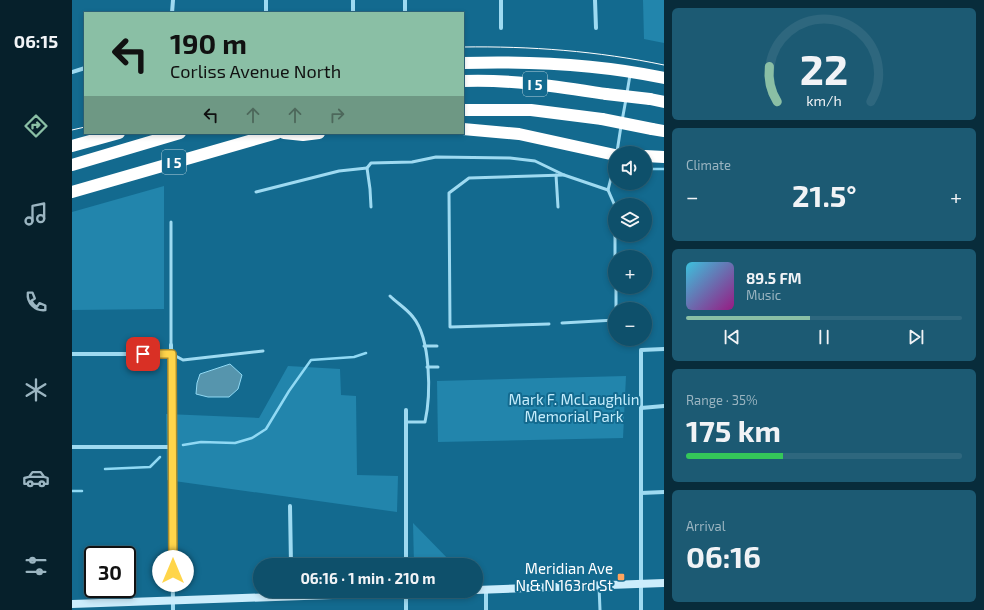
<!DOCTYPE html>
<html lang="en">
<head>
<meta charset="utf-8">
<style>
  body { margin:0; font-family:"Exo 2",sans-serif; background:#1c5a73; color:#f1f3f6; height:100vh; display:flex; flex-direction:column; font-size:15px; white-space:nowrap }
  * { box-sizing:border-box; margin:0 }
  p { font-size:13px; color:#9bb5c1 }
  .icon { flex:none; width:22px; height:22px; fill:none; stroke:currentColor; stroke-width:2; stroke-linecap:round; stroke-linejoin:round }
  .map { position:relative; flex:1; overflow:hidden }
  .panel { display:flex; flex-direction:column; gap:8px; padding:8px; background:#082c3b; width:320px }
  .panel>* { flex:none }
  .top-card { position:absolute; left:12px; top:12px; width:380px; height:122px; border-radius:0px; box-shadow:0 2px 6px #0003,0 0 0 1px #2e677e; background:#8abfa5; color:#111; overflow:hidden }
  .buttons { position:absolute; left:536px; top:146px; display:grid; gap:8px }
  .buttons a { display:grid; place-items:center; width:44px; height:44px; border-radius:50%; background:#0e506b; box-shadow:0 2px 6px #0003,0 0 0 1px #2e677e; font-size:20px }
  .speed { position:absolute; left:12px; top:546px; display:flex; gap:8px; font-size:20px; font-weight:700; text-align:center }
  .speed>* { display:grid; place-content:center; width:52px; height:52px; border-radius:50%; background:#0e506b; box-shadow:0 2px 6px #0003,0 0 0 1px #2e677e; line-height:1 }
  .speed .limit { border:2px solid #111; border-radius:6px; background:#fff; color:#111 }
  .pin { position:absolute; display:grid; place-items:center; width:34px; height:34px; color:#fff; margin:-17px; border-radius:8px; box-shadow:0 2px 6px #0006 }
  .me { position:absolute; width:44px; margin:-22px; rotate:0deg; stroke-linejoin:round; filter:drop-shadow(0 0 3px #0008) }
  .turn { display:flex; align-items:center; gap:14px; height:84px; padding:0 20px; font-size:18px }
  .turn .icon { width:52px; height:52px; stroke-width:2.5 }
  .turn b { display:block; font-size:28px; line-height:34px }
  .lanes { display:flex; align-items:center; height:38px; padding:0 20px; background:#0003; justify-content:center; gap:20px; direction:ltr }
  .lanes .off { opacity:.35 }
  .big { font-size:30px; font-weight:700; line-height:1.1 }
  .panel .card { flex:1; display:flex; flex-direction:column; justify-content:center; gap:6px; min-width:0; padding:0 14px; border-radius:6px; background:#1c5a73 }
  .panel .dial { align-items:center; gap:0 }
  .dial svg { height:104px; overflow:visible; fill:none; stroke:#2e677e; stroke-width:7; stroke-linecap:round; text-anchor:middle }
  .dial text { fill:#f1f3f6; stroke:none }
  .song { display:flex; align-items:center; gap:12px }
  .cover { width:48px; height:48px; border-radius:6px; background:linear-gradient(135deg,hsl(190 70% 55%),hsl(310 70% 35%)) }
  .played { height:4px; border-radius:2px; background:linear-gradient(90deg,#8abfa5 45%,#2e677e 45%) }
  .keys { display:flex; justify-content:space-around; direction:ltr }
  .heat { display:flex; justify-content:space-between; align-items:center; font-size:22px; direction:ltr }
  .charge { height:6px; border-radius:3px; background:linear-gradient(90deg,#34c759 35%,#2e677e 0) }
  .trip { position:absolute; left:181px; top:558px; width:230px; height:40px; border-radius:20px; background:#0e506b; box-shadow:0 2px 6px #0003,0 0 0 1px #2e677e; font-weight:700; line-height:40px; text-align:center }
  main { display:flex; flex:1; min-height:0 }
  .tabs { display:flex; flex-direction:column; width:72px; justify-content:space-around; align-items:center; background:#06202b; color:#9bb5c1 }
  .tabs .icon { width:28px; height:28px }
  .tabs .on { color:#8abfa5 }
  .tabs b { font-size:18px; color:#f1f3f6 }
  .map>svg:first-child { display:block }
  .green { fill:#2285ac }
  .water { fill:#5695ad; stroke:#90d9f4 }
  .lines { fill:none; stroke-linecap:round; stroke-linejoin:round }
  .stream { stroke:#90d9f4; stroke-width:2.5 }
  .lane { stroke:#9edaf1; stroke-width:3 }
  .street { stroke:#9edaf1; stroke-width:4 }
  .secondary { stroke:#ccedfc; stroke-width:8 }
  .highway { stroke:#fff; stroke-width:12 }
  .tram { stroke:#fff; stroke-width:1 }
  .highway-bridge { stroke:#fff; stroke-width:12 }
  .route-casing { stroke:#a68a30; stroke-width:10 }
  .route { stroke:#ffd54a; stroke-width:7 }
  .poi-dot { fill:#ffa55e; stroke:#136a8f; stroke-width:1.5 }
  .labels { text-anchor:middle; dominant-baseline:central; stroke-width:4; stroke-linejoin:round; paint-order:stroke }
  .shield { fill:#136a8f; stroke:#b8d2dd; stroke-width:1 }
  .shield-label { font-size:14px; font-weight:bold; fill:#fff }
  .park-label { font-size:15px; fill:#c5edfc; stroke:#136a8f }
  .poi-label { font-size:15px; fill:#fff; stroke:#136a8f; text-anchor:end }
</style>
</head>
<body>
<main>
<nav class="tabs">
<b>06:15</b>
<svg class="icon on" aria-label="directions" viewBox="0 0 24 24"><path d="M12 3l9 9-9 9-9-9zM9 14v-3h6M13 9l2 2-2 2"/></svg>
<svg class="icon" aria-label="music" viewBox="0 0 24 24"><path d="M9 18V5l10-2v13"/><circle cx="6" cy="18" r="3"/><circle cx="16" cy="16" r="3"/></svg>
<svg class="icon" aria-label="phone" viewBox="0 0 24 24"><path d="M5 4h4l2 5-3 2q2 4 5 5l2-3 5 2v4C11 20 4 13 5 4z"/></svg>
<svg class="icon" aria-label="climate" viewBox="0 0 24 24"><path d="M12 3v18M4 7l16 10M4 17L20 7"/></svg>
<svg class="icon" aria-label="car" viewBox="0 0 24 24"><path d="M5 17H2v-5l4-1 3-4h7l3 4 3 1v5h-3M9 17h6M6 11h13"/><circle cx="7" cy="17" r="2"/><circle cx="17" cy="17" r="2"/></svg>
<svg class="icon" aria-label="filters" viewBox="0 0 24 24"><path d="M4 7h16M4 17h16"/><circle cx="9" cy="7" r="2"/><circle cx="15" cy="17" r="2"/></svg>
</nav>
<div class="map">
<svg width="592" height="610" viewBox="0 0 592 610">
  <rect width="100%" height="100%" fill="#136a8f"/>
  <g class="green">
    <polygon points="571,0 592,0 592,43 572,39"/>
    <polygon points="92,186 92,309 0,310 0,212"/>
    <polygon points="216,366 268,369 269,395 284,396 285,475 326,476 325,512 95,480 94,414 187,418"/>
    <polygon points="554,376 551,438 366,442 365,381"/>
    <polygon points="341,523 382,565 342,565"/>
  </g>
  <polygon class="water" points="158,364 170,375 166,389 157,397 136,397 124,394 125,383 128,374"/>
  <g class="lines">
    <g class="stream">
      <polyline points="573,169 592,169"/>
      <polyline points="111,445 129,442 163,443 180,438 194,429 217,391 239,360 282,357 294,353"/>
      <polyline points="33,469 78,467 88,457"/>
      <polyline points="0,491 10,491"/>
    </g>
    <g class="lane">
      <polyline points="555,93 558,75"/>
      <polyline points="550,121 554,99"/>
      <polyline points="545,152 549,126"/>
      <polyline points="543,162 536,190 543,206"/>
      <polyline points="484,175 486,207"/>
      <polyline points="184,192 267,171 295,168"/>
      <polyline points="299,207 298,189 295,168 299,163 340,162 364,157 438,158 463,161 492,175 536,190"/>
      <polyline points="99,222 99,345"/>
      <polyline points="543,235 543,257"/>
      <polyline points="544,287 544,309"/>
      <path d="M318,296C325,303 335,309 341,317C359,339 359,395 353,422H334"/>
      <polyline points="490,323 543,320"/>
      <polyline points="477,324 378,327 377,193 397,178 492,175"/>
      <polyline points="352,346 365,346"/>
      <polyline points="100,354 111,360 191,351"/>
      <polyline points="355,367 366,367"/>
      <polyline points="527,586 528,610"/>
    </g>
    <g class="street">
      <polyline points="281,0 281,13"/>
      <polyline points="429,0 429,28"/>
      <polyline points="523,0 524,28"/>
      <polyline points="100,13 101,0"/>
      <polyline points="194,13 194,0"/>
      <polyline points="333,13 333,0"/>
      <polyline points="0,72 13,68"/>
      <polyline points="99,345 101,610"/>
      <polyline points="0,354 100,354"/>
      <polyline points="569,408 592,406"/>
      <polyline points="0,447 101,447"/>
      <polyline points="569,493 592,492"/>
      <polyline points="218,506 219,565"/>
      <polyline points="334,565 334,410"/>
      <polyline points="414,590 414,610"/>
      <polyline points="334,592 334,610"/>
      <polyline points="569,610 569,350 592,349"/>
    </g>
    <g class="secondary">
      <polyline points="404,590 592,583"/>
      <polyline points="0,604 375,591"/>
    </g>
    <g class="highway">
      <path d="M391,63C459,61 526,64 592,78"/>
      <path d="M391,81C439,79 487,87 534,94"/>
      <polyline points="578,99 592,102"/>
      <polyline points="391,110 459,110 530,119"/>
      <polyline points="391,129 447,134 543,155"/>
      <polyline points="580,129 592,131"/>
      <polyline points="212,133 231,135 247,133"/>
      <polyline points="0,146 47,133"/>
      <polyline points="573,156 592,157"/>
      <polyline points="0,165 108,133"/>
      <polyline points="0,192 205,133"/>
    </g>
    <g class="tram">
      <path d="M391,47C458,46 526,51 592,65"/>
      <polyline points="0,130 13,127"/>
    </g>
    <g class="highway-bridge">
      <polyline points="534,94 578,99"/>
      <polyline points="530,119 580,129"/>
    </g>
  </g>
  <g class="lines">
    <defs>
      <polyline id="route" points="71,354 100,354 101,571"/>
    </defs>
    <use href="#route" class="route-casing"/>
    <use href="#route" class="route"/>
  </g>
  <rect class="poi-dot" x="545" y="573" width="8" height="8" rx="2"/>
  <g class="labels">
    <g class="shield">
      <rect x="451" y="72" width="24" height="24" rx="3"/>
      <rect x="90" y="150" width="24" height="24" rx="3"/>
    </g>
    <g class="shield-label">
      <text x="463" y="84">I 5</text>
      <text x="102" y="162">I 5</text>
    </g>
    <g class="park-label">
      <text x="502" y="399">Mark F. McLaughlin<tspan x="502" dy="17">Memorial Park</tspan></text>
    </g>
    <g class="poi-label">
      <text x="541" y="568">Meridian Ave<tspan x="541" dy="17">N &amp; N 163rd St</tspan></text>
    </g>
  </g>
</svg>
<div class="buttons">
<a><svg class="icon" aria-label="sound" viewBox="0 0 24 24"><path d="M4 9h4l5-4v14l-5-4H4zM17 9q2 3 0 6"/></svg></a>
<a><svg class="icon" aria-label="layers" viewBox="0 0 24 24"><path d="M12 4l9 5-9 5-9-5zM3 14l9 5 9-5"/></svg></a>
<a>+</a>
<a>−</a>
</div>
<div class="speed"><div class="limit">30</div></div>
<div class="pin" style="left:71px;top:354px;background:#d93025"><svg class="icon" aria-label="arrive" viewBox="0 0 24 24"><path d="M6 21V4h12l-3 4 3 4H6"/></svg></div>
<svg class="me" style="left:101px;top:571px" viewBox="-20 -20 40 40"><circle r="19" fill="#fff"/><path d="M0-13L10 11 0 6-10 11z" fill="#ffd54a"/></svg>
<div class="trip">06:16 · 1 min · 210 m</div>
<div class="top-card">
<div class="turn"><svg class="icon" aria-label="left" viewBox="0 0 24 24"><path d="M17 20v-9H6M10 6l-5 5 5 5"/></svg><div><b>190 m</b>Corliss Avenue North</div></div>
<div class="lanes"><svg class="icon" aria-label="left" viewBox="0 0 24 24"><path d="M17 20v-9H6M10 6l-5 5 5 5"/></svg><svg class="icon off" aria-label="ahead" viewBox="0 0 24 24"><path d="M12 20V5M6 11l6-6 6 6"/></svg><svg class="icon off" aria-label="ahead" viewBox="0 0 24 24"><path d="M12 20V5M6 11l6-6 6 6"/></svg><svg class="icon off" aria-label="right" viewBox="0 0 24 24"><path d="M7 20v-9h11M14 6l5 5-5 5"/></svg></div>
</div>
</div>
<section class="panel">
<div class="card dial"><svg viewBox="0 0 100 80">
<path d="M14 69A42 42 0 1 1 86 69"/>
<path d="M14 69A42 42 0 0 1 8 42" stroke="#8abfa5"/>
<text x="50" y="56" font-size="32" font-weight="700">22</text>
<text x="50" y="72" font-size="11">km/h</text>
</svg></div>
<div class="card"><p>Climate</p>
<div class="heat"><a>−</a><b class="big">21.5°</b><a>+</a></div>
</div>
<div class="card">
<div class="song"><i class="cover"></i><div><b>89.5 FM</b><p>Music</p></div></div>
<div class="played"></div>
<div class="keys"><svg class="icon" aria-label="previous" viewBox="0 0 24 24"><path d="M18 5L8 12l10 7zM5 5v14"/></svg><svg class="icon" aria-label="pause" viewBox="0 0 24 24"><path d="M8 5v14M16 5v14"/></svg><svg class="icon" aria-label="next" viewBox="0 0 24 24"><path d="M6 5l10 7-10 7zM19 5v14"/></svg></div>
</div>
<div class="card"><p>Range · 35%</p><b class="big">175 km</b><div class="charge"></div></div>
<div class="card"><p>Arrival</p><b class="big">06:16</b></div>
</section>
</main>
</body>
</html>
